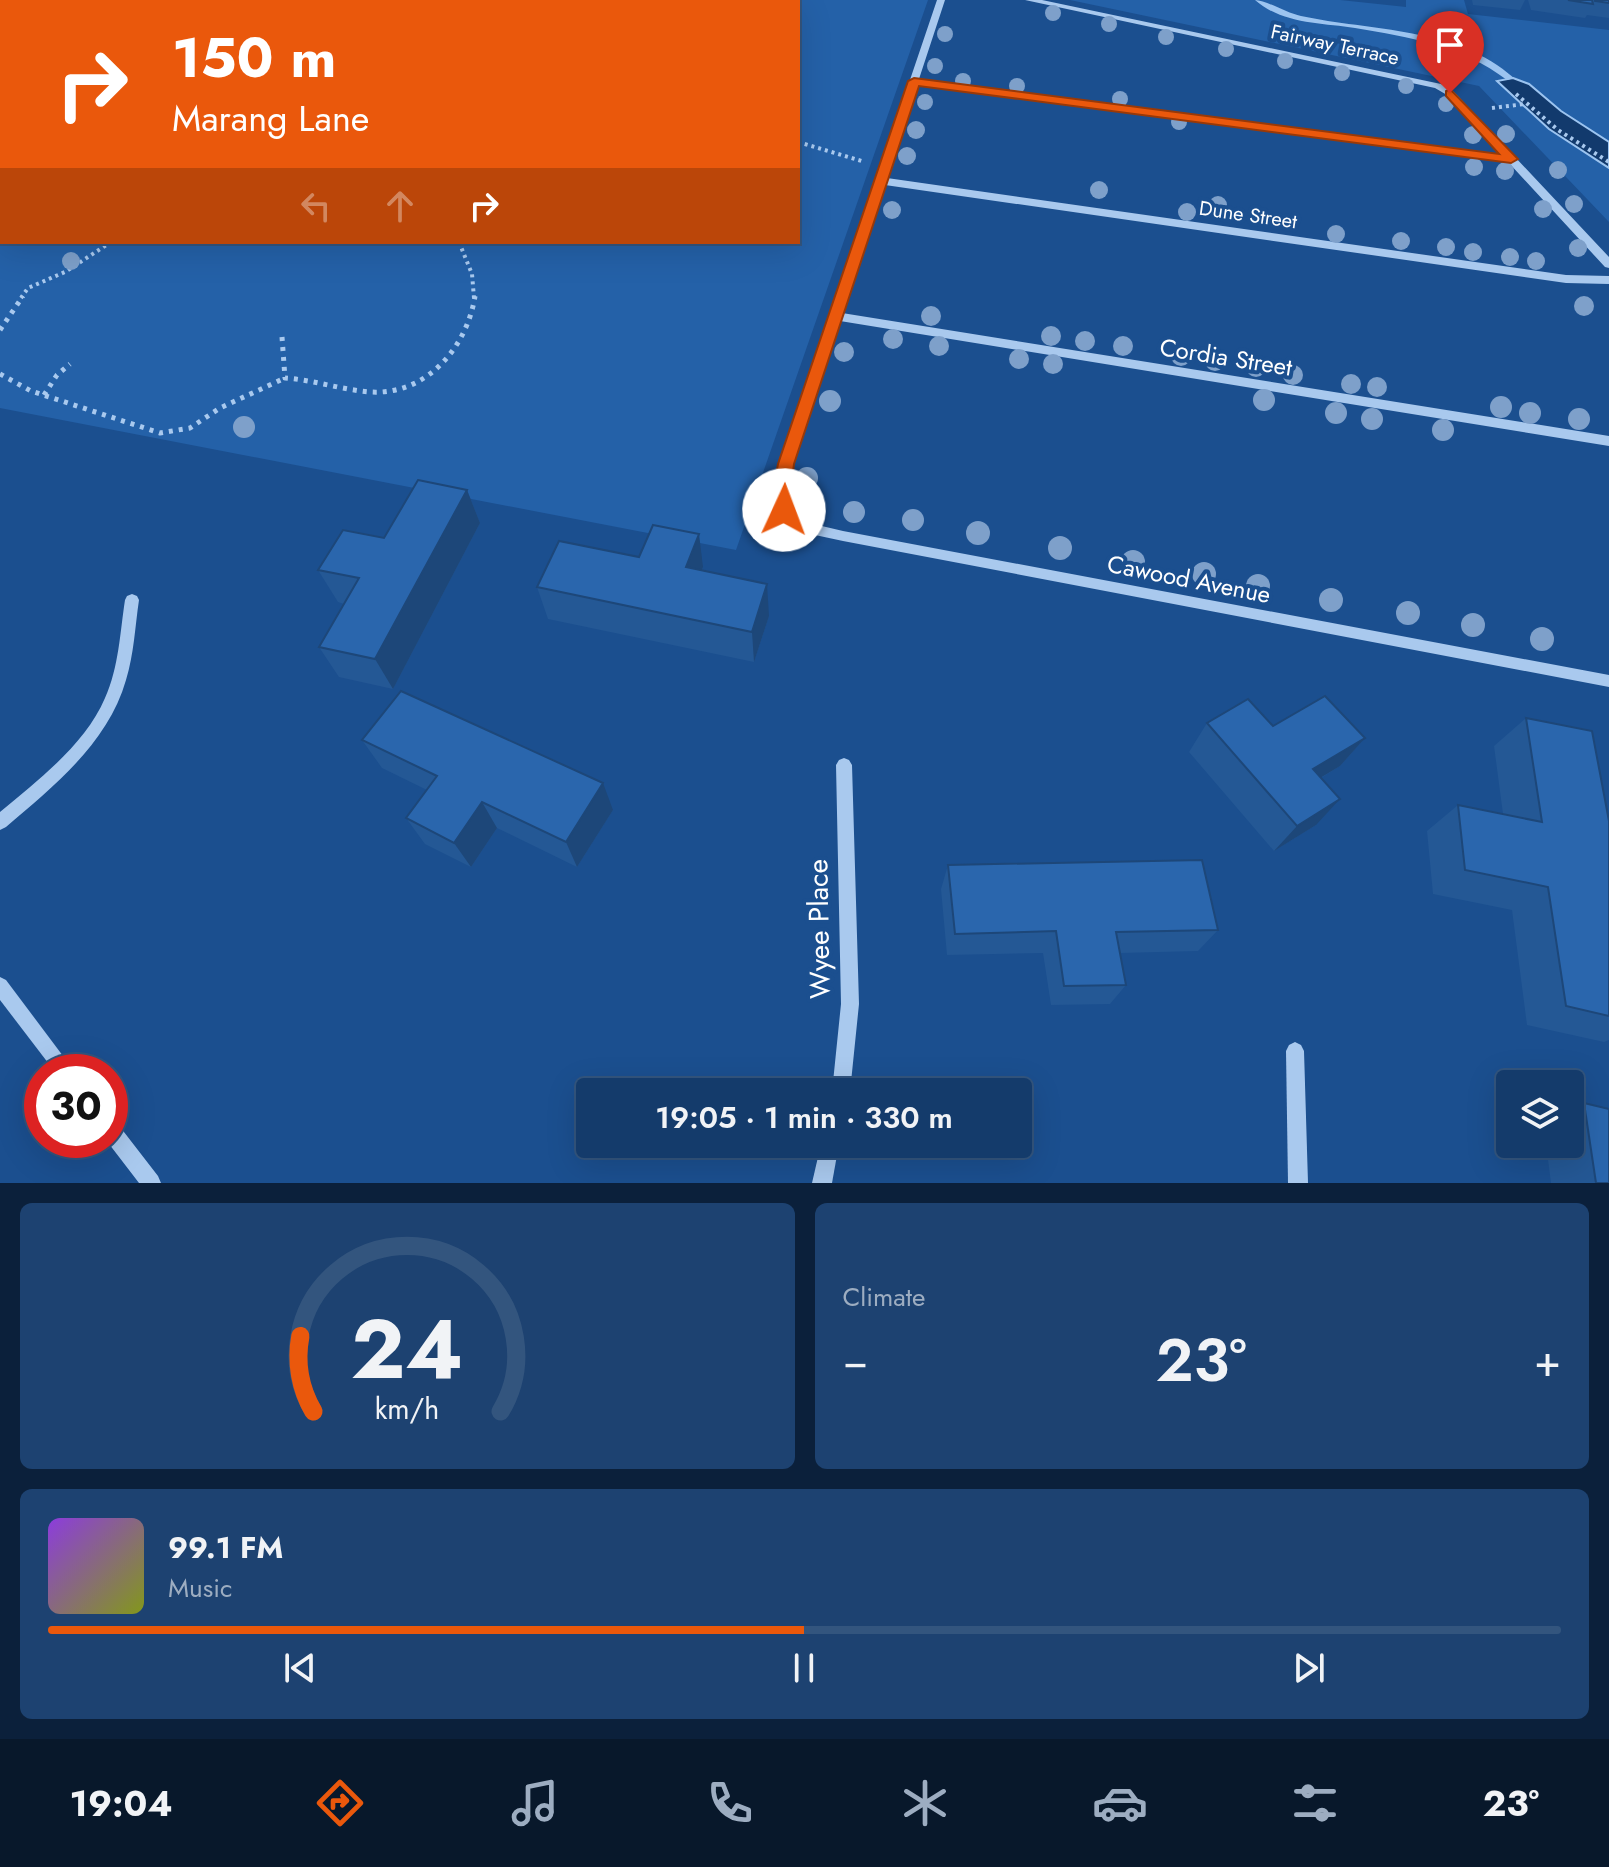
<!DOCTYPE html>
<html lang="en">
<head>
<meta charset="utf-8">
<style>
  body { margin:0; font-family:Jost,sans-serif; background:#1d4271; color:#f1f3f6; height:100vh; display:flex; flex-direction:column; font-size:30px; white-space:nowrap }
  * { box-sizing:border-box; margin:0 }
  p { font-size:26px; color:#9dadc1 }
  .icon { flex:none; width:44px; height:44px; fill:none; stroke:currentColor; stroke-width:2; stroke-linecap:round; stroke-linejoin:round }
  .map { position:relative; height:1183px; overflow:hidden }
  .sheet { display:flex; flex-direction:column; gap:20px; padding:20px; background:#0b203b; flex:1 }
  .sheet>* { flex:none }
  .hud { position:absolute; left:0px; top:0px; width:800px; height:244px; box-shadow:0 8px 32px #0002,0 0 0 2px #33557e; background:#ea580c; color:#fff; overflow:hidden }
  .controls { position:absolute; left:1496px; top:1070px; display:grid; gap:16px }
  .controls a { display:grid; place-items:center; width:88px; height:88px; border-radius:8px; background:#143b6b; box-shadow:0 8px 32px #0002,0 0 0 2px #33557e; font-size:40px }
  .speed { position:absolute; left:24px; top:1054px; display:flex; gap:16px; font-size:40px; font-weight:700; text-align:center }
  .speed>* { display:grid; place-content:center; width:104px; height:104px; border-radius:50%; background:#143b6b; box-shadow:0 8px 32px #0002,0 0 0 2px #33557e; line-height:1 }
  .speed .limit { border:12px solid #d22; background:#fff; color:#111 }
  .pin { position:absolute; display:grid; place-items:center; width:68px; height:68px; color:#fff; margin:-82px -34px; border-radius:50% 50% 50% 0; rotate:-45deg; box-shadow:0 0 8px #0007 }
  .pin .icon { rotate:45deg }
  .me { position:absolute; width:88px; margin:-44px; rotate:2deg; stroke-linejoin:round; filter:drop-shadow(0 0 6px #0008) }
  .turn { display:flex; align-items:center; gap:28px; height:168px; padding:0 40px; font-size:36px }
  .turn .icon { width:104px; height:104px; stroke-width:2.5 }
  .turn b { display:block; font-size:56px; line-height:68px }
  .lanes { display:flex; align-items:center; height:76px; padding:0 40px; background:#0003; justify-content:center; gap:40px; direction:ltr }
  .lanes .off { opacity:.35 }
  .big { font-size:60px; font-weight:600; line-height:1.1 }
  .sheet .tile { flex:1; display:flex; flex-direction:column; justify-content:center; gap:12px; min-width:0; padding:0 28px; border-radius:12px; background:#1d4271 }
  .sheet .dial { align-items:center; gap:0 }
  .dial svg { height:208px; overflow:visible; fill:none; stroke:#33557e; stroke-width:7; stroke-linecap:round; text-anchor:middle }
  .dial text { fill:#f1f3f6; stroke:none }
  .song { display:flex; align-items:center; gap:24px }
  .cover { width:96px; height:96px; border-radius:12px; background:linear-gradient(135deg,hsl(270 70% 55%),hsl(70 70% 35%)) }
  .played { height:8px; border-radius:4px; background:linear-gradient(90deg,#ea580c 50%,#33557e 50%) }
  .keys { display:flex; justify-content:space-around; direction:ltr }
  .heat { display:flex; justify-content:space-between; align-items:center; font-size:44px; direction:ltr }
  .sheet .tiles { flex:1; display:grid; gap:20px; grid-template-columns:1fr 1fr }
  .tile:last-child { grid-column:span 2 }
  .trip { position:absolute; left:576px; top:1078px; width:456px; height:80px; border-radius:8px; background:#143b6b; box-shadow:0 8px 32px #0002,0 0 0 2px #33557e; font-weight:600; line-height:80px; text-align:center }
  .tabs { display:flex; height:128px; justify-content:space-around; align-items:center; background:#08182b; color:#9dadc1 }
  .tabs .icon { width:56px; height:56px }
  .tabs .current { color:#ea580c }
  .tabs b { font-size:36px; color:#f1f3f6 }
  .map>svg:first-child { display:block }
  .green { fill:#2461a8; fill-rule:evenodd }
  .water { fill:#123a6d; stroke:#9cc4f0; stroke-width:2 }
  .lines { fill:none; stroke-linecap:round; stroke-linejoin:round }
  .stream { fill:#9cc4f0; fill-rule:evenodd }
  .path-far1 { stroke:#a9c9ee; stroke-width:4; stroke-dasharray:3 4; stroke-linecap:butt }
  .path { stroke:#a9c9ee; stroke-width:5; stroke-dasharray:4 6; stroke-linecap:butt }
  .minor { fill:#a9c9ee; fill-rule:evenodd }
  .tree { fill:#7ea0ca }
  .wall { fill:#245895 }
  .shaded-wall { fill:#1d4779 }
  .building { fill:#2a66ad; stroke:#1d4779; stroke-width:2 }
  .route { fill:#ea580c; stroke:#983908; stroke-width:2 }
  .labels { text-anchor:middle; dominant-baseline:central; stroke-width:8; stroke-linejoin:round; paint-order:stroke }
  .far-street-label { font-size:20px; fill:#fff; stroke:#1b4f8f }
  .street-label { font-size:24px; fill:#fff; stroke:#1b4f8f }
  .near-street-label { font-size:28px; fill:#fff; stroke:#1b4f8f }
</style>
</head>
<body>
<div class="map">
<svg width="1609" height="1183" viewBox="0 0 1609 1183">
  <rect width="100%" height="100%" fill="#1b4f8f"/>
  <g class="green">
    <path d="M0,0H928L736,550L0,408ZM2,2H798V242H2Z"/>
    <polygon points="1070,0 1340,0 1406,7 1406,0 1464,0 1468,14 1609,30 1609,222 1479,86"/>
  </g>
  <polygon class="water" points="1513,78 1529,84 1561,111 1609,142 1609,168 1549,129 1497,81"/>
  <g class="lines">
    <g class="stream">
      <polygon points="51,0 57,0 56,2 50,2"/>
      <polygon points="346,0 352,0 351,2 345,2"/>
      <polygon points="568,0 576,0 575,2 567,2"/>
      <path d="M1255,0C1266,0 1286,13 1301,16C1371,31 1457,27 1514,78L1507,80C1462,46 1410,37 1355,28C1321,23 1282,24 1255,0Z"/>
      <rect x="0" y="56" width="2" height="5"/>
    </g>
    <g class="path-far1">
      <polyline points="558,2 561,0"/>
      <polyline points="1516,94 1558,130 1609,162"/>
      <polyline points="1492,108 1525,104"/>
      <polyline points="798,142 865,162"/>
      <polyline points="459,242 472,274 474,298"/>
      <polyline points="21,298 28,288 65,272 111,242"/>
    </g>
    <g class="path">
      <polyline points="0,330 23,296"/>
      <path d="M282,337L285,378C314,380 342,390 371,392C427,395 467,347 475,296"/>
      <polyline points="0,374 31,391 160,433 190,428 220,408 285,378"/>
      <polyline points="44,395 57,375 70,364"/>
    </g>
    <g class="minor">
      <polygon points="937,0 945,0 919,79 1502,155 1447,95 1435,88 1025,0 1042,0 1441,84 1453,91 1609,257 1609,268 1605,267 1508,162 918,84 887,178 1566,275 1609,276 1609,284 1566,283 885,185 842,313 1609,436 1609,446 840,321 792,464 788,494 793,513 809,523 843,531 1609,675 1609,687 843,541 801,532 782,520 774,494 780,464"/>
      <path d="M132,594L137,596L139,600C135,627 134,654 126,680C108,743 54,786 6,827L0,830V812C38,780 85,745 105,698C119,667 120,632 125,600L127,596Z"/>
      <polygon points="844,758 849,760 852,765 859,1004 850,1092 832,1092 841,1004 836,765 839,760"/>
      <polygon points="0,977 6,980 75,1072 55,1072 0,1000"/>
      <polygon points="1295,1042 1301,1045 1304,1051 1308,1183 1288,1183 1286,1051 1289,1045"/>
      <polygon points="110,1121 117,1123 158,1176 161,1183 139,1183 106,1140 110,1140"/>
      <polygon points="821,1144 839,1144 832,1183 812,1183"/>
    </g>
  </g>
  <g class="tree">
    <circle cx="1053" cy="13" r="8"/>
    <circle cx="1109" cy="24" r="8"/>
    <circle cx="945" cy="34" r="8"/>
    <circle cx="1166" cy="37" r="8"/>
    <circle cx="1226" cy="49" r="8"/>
    <circle cx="1285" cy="61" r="8"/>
    <circle cx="935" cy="66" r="8"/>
    <circle cx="1342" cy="73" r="8"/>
    <circle cx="963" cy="81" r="8"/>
    <circle cx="1017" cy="86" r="8"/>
    <circle cx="1406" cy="86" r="8"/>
    <circle cx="1120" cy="99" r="8"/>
    <circle cx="925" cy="102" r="8"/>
    <circle cx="1446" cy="104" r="8"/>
    <circle cx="1179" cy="122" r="8"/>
    <circle cx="916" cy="130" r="9"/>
    <circle cx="1506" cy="134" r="9"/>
    <circle cx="1473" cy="135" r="9"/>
    <circle cx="907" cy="156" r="9"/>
    <circle cx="1474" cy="167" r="9"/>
    <circle cx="1558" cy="170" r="9"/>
    <circle cx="1505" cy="171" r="9"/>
    <circle cx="1099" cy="190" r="9"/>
    <circle cx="1574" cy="204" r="9"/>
    <circle cx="1218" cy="205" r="9"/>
    <circle cx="1543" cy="209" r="9"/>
    <circle cx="892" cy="210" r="9"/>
    <circle cx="1187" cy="212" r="9"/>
    <circle cx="1336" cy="234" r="9"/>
    <circle cx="1401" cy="241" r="9"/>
    <circle cx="1446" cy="247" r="9"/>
    <circle cx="1578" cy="248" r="9"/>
    <circle cx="1473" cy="252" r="9"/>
    <circle cx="1510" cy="257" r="9"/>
    <circle cx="71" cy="261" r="9"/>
    <circle cx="1536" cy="261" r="9"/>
    <circle cx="1584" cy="306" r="10"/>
    <circle cx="931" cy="316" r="10"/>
    <circle cx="1051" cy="336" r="10"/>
    <circle cx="893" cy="339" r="10"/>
    <circle cx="1085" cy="341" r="10"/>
    <circle cx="939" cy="346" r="10"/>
    <circle cx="1123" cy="346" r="10"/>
    <circle cx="844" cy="352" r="10"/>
    <circle cx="1181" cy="356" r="10"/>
    <circle cx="1019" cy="359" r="10"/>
    <circle cx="1215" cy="361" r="10"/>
    <circle cx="1053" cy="364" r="10"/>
    <circle cx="1256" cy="367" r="10"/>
    <circle cx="1293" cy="375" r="10"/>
    <circle cx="1351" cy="384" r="10"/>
    <circle cx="1377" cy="387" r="10"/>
    <circle cx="1264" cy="400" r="11"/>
    <circle cx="830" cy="401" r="11"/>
    <circle cx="1501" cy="407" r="11"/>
    <circle cx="1336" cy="413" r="11"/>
    <circle cx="1530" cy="413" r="11"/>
    <circle cx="1372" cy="419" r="11"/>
    <circle cx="1579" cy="419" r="11"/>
    <circle cx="244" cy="427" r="11"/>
    <circle cx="1443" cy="430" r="11"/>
    <circle cx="807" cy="478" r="11"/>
    <circle cx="854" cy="512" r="11"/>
    <circle cx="913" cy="520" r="11"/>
    <circle cx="978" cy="533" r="12"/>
    <circle cx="1060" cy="548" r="12"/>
    <circle cx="1133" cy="562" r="12"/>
    <circle cx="1204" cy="574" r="12"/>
    <circle cx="1258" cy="586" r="12"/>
    <circle cx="1331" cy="600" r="12"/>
    <circle cx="1408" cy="613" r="12"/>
    <circle cx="1473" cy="625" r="12"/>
    <circle cx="1542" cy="639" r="12"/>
  </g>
  <g class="wall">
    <polygon points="1472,0 1525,0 1520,10 1473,5"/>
    <polygon points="1528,0 1609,0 1609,18 1587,15 1585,18 1531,10"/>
    <polygon points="467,490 480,523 393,689 339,677 319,647 344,604 338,602 318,570 384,538"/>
    <polygon points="639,557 703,567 702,570 769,616 754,662 548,619 537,587"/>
    <polygon points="1526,718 1609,821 1609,1040 1604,1042 1527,1025 1512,910 1433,894 1427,831 1458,805 1503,814 1494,746"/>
    <polygon points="1207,723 1273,726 1365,738 1340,766 1321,778 1316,825 1274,851 1189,752"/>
    <polygon points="362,740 613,810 577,867 497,828 471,867 425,844 406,818 427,790 382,768"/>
    <polygon points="948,865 1218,930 1198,951 1120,953 1126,985 1110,1004 1051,1005 1043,953 947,955 941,889"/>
    <polygon points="1584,1103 1609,1183 1551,1183 1546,1144 1570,1144 1570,1108"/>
  </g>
  <g class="shaded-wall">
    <polygon points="467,490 480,523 393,689 375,659"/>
    <polygon points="699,534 703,567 691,600 686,567"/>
    <polygon points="767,584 769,616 754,662 752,632"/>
    <polygon points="1365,738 1340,766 1290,796 1313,769"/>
    <polygon points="603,783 613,810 577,867 566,842"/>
    <polygon points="1340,799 1316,825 1274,851 1297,826"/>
    <polygon points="482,802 497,828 471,867 454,843"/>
  </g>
  <g class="building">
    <polygon points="1568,0 1592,0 1593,4"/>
    <polygon points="1595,0 1609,0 1609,3 1595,1"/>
    <polygon points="418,480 467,490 375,659 319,647 359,578 318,570 343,530 384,538"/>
    <polygon points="653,525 699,534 686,567 767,584 752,632 537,587 559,541 639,557"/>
    <polygon points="401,691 603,783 566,842 482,802 454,843 406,818 437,776 362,740"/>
    <polygon points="1325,696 1365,738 1313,769 1340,799 1297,826 1207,723 1248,699 1273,726"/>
    <polygon points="1526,718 1592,731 1609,821 1609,1016 1566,1006 1548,887 1465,870 1458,805 1542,822"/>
    <polygon points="1202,860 1218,930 1116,932 1126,985 1064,986 1056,931 955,934 948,865"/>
    <polygon points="1584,1103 1609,1109 1609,1183 1596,1183"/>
  </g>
  <polygon class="route" points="914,78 1499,154 1446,96 1446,91 1450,89 1518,159 1511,163 919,86 794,464 790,494 792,510 784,516 775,510 772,494 778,464 908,81"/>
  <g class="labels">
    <g class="far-street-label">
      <text transform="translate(1335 45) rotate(12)">Fairway Terrace</text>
      <text transform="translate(1248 215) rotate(8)">Dune Street</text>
    </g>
    <g class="street-label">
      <text transform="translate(1226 357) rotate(9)">Cordia Street</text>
      <text transform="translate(1189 579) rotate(11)">Cawood Avenue</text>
    </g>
    <g class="near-street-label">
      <text transform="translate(819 929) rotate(-91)">Wyee Place</text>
    </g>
  </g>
</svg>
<div class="controls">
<a><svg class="icon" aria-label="layers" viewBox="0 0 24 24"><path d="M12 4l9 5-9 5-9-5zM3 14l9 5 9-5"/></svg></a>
</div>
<div class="speed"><div class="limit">30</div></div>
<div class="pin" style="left:1450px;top:93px;background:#d93025"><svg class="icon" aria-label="arrive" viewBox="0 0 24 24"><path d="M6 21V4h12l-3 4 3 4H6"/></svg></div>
<svg class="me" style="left:784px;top:510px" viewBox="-20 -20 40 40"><circle r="19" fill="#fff"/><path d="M0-13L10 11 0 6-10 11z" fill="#ea580c"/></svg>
<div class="trip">19:05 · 1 min · 330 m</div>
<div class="hud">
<div class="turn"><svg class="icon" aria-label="right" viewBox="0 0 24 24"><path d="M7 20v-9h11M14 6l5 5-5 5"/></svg><div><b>150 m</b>Marang Lane</div></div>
<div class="lanes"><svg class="icon off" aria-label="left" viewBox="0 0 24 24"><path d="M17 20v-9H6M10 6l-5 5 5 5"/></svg><svg class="icon off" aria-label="ahead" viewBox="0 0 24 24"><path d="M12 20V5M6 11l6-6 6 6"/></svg><svg class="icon" aria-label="right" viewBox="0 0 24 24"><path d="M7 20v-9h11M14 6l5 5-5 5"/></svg></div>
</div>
</div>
<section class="sheet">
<div class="tiles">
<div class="tile dial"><svg viewBox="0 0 100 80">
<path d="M14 69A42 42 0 1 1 86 69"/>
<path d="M14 69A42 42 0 0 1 9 40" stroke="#ea580c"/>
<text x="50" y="56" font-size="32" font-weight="700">24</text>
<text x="50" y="72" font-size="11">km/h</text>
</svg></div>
<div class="tile"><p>Climate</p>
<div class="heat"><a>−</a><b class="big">23°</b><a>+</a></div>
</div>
<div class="tile">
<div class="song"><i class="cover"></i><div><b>99.1 FM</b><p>Music</p></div></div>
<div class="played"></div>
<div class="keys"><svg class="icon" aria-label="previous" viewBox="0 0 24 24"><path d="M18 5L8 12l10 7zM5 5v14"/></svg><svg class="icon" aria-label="pause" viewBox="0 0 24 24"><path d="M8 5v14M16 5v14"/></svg><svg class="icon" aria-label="next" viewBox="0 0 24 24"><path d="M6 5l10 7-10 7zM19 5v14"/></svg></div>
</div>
</div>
</section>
<nav class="tabs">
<b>19:04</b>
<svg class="icon current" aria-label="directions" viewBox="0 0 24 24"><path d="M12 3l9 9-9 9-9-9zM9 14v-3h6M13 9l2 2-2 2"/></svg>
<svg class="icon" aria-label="music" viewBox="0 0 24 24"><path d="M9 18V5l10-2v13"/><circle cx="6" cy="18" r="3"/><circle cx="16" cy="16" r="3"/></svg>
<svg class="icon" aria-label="phone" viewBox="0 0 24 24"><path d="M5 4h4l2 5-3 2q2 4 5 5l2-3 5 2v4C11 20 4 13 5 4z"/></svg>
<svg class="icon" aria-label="climate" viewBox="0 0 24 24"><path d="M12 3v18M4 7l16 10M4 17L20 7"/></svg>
<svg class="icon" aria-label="car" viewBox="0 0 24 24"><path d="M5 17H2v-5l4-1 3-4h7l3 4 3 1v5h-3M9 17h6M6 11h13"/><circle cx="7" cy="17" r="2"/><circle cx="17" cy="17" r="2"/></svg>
<svg class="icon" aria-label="filters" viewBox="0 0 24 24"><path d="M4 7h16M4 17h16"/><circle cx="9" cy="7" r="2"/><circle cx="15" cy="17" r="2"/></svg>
<b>23°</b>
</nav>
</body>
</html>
